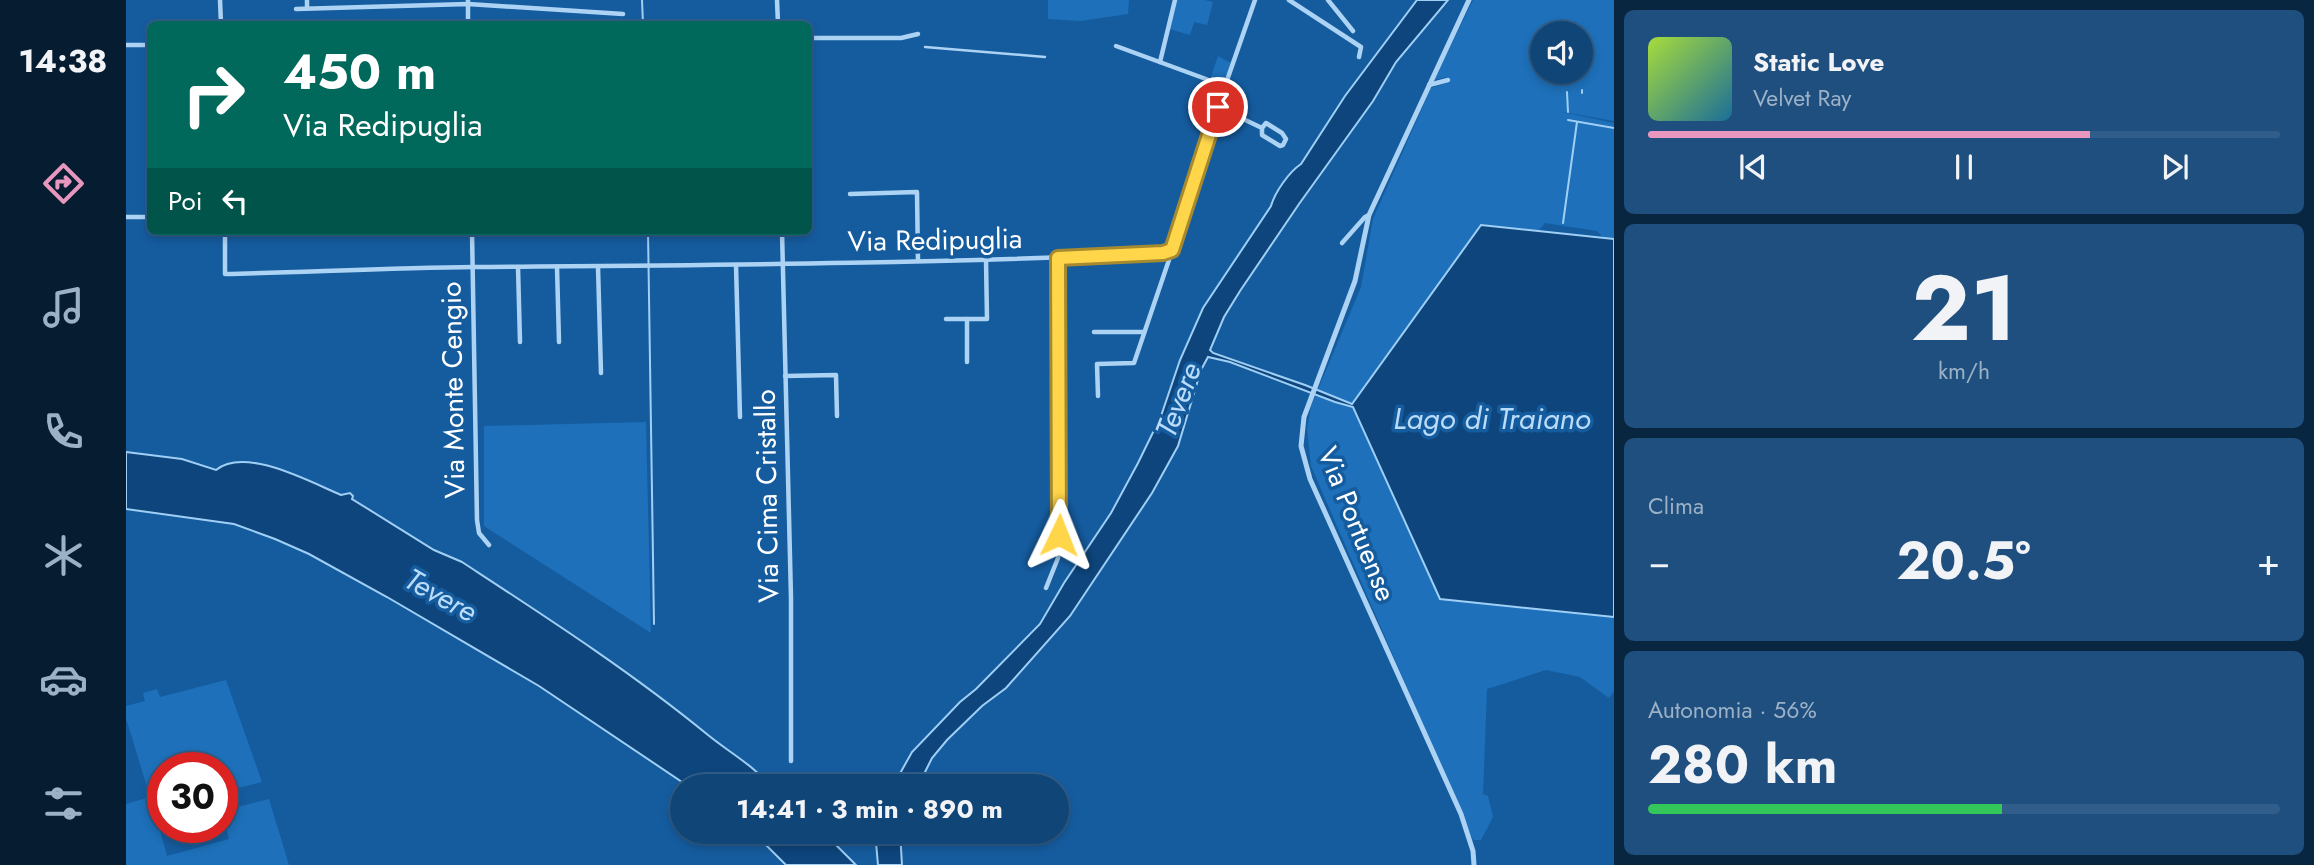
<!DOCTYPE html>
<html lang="it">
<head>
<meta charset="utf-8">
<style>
  body { margin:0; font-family:Jost,sans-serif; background:#1e4f7f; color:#f1f3f6; height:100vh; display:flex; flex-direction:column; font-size:26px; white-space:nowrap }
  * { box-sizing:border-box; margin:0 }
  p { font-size:23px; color:#9cb1c6 }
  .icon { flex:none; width:38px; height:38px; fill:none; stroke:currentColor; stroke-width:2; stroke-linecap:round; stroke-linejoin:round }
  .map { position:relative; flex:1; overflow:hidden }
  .sheet { display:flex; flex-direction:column; gap:10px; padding:10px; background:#092641; width:700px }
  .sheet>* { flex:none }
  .hud { position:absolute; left:21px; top:21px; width:665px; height:214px; border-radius:10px; box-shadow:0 4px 10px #0003,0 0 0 2px #305d89; background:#00695c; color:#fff; overflow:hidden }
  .controls { position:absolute; left:1404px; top:21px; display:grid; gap:14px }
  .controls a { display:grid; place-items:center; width:63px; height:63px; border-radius:50%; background:#104577; box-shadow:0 4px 10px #0003,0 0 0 2px #305d89; font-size:35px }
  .speed { position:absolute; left:21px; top:752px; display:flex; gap:14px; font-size:35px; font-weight:700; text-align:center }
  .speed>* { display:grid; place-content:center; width:91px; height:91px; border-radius:50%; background:#104577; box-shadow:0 4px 10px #0003,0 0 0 2px #305d89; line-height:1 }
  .speed .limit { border:10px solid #d22; background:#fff; color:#111 }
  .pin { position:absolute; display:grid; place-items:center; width:60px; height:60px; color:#fff; margin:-30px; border:4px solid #fff; border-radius:50%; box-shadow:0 2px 7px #0007 }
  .me { position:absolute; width:77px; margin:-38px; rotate:2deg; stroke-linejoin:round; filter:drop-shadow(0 0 5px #0008) }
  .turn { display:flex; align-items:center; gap:24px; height:147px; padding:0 21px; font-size:32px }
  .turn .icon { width:91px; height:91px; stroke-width:2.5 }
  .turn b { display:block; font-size:49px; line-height:60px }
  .then { display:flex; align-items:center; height:66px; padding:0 21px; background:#0003; gap:14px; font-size:26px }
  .big { font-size:52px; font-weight:700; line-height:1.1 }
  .sheet .widget { flex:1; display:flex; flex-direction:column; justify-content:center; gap:10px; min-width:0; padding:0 24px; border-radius:10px; background:#1e4f7f }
  .sheet .dial { align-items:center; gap:0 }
  .dial b { font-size:91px; line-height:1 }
  .song { display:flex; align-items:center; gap:21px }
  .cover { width:84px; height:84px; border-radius:10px; background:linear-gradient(135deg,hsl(80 70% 55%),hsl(200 70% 35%)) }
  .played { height:7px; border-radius:4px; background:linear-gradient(90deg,#e797bd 70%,#305d89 70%) }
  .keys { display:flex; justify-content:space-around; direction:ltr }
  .heat { display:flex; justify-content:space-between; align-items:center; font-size:38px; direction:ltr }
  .charge { height:10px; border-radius:5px; background:linear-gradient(90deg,#34c759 56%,#305d89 0) }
  .trip { position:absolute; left:544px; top:774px; width:399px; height:70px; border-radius:35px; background:#104577; box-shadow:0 4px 10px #0003,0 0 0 2px #305d89; font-weight:700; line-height:70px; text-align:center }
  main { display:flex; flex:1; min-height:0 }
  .dock { display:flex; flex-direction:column; width:126px; justify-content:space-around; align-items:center; background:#061c30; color:#9cb1c6 }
  .dock .icon { width:49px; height:49px }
  .dock .selected { color:#e797bd }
  .dock b { font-size:32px; color:#f1f3f6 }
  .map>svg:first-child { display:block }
  .green { fill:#1d70b9; fill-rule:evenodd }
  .water { fill:#0d457c; stroke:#a0cff6; stroke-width:2 }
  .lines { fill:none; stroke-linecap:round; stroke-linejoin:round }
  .stream { stroke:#a0cff6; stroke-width:2 }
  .pedestrian { stroke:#add3f4; stroke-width:2.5 }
  .minor { stroke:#add3f4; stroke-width:4.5 }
  .tertiary { stroke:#add3f4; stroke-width:5 }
  .route-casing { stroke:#a68a30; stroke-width:18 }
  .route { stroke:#ffd54a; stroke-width:12 }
  .labels { text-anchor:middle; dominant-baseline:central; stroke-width:7; stroke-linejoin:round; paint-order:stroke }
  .street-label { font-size:28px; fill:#fff; stroke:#155c9f }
  .water-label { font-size:30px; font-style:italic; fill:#badcfa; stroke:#155c9f }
</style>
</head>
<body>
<main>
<nav class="dock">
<b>14:38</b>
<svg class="icon selected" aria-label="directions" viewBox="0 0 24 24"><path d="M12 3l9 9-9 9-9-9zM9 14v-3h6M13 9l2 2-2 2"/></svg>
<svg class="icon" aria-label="music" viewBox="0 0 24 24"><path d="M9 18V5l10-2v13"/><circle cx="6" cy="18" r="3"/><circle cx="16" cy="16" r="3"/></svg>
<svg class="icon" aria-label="phone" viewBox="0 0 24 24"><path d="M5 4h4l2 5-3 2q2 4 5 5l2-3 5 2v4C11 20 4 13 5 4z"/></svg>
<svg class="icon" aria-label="climate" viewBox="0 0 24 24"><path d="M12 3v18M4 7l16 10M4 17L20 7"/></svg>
<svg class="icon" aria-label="car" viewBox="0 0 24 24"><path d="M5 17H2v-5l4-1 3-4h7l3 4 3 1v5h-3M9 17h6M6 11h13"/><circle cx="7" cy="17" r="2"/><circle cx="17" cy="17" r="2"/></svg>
<svg class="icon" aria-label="filters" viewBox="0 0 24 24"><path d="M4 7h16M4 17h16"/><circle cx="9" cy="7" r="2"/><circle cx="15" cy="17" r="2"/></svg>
</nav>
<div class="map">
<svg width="1488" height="865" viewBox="0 0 1488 865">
  <rect width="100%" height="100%" fill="#155c9f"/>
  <g class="green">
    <polygon points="922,0 1003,0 1002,14 955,21 922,19"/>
    <polygon points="1051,0 1079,0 1087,2 1081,25 1068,22 1064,35 1043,29"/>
    <path d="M1347,0H1488V121L1431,111L1488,123V239L1477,238L1471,231L1419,223L1412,231L1355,225L1314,599L1488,617V691L1483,698L1454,677L1420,670L1361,689L1357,794L1362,796L1367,817L1355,840H1347L1185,466L1181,429L1185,406L1235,287L1247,219L1305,88L1323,82L1321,77L1308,80ZM1416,33H1454V72H1416Z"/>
    <polygon points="1092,56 1105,63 1097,84 1084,79"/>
    <polygon points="520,422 525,633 358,526 358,426"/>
    <polygon points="100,680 136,782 96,792 96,768 37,768 37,825 33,827 41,856 103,839 96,811 143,799 163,865 0,865 0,804 24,797 0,718 0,706 19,701 17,693 31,689 34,697"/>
  </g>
  <g class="water">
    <path d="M1291,0H1322L1270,62L1247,101L1173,204L1114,291L1098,317L1084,350L1087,353L1179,385L1226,404L1355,225L1488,239V617L1314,599L1227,407L1209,402L1104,362L1082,357L1075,370L1052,446L1026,493L944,616L880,688L856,706L821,740L806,758L792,786H767L786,752L834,702L850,689L914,624L938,583L985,513L1012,463L1035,416L1054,360L1077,308L1145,206C1149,192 1163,172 1175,164L1219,96Z"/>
    <path d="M0,452L56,459L90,470C119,446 184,482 215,495L224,493L227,496L226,499L308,550L336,562C420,617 504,671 582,735C604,753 626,764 644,786H562L413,686L261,597L183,554L149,539L108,524L0,509Z"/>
    <polygon points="618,831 696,831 730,865 660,865 641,846"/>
    <polygon points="749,831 774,831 776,865 752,865"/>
  </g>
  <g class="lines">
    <g class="stream">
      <polyline points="516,0 517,24"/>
      <polyline points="1441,92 1442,112"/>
      <polyline points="1456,93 1456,90"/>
      <polyline points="1442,120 1488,128"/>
      <polyline points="1437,223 1451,122"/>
      <polyline points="522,231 528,624"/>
    </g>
    <polyline class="pedestrian" points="799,47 919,57"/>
    <g class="minor">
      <polyline points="94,0 95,24"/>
      <polyline points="181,0 181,8"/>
      <polyline points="342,0 342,24"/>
      <polyline points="651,0 652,24"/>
      <polyline points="1163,0 1235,47 1233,57"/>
      <polyline points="1202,0 1227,31"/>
      <polyline points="170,9 342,4 497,14"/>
      <polyline points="682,38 775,38 792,34"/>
      <polyline points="0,45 24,45"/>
      <polyline points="990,46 1099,86"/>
      <polyline points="1034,62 1049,0"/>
      <polyline points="1303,85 1322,80"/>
      <polyline points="1092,107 1136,128 1136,135 1154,146 1157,145 1160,139 1156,133 1140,123 1136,128"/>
      <polyline points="724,194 791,192 792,261"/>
      <polyline points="0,217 24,217"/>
      <path d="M99,231V274C182,272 265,268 348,267C578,265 808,264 1037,253L1046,250L1099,86L1129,0"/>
      <polyline points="346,231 351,520 353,533 363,545"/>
      <polyline points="656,231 665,598 665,761"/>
      <polyline points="1216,243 1239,217 1243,215"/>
      <polyline points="610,265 614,417"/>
      <polyline points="392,267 394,342"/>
      <polyline points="431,267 433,342"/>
      <polyline points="472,267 475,373"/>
      <polyline points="820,319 861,319 860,260"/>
      <polyline points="841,319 841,362"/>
      <polyline points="968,332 1018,332"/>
      <polyline points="659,376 710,375 711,416"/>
      <polyline points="972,396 971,364 1008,363 1046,251"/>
      <polyline points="920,588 932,558 935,513 932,258"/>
    </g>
    <polyline class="tertiary" points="1343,0 1243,215 1229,281 1178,417 1175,446 1184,479 1335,814 1347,851 1348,865"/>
  </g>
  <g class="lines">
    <defs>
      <polyline id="route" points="933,535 932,258 1037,253 1046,250 1092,107"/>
    </defs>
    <use href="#route" class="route-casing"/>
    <use href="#route" class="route"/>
  </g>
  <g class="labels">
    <g class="street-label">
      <text transform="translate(809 240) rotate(-1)">Via Redipuglia</text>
      <text transform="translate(327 390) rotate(-91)">Via Monte Cengio</text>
      <text transform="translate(641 496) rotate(-91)">Via Cima Cristallo</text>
      <text transform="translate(1231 524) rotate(68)">Via Portuense</text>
    </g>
    <g class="water-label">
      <text transform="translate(1052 400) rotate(-69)">Tevere</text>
      <text x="1366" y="418">Lago di Traiano</text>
      <text transform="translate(315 595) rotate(29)">Tevere</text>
    </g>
  </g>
</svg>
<div class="controls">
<a><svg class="icon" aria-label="sound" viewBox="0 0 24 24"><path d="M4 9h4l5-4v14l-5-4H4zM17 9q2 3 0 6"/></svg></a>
</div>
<div class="speed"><div class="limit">30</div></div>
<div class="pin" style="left:1092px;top:107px;background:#d93025"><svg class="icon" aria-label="arrive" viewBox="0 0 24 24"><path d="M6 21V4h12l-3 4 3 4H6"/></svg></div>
<svg class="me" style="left:933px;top:535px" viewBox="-20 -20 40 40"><path d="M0-17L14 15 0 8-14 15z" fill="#ffd54a" stroke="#fff" stroke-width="4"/></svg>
<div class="trip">14:41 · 3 min · 890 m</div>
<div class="hud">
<div class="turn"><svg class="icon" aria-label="right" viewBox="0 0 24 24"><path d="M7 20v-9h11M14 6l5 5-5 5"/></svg><div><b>450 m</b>Via Redipuglia</div></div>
<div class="then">Poi<svg class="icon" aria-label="left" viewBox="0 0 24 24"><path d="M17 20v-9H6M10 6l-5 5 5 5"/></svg></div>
</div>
</div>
<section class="sheet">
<div class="widget">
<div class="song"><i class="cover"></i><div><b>Static Love</b><p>Velvet Ray</p></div></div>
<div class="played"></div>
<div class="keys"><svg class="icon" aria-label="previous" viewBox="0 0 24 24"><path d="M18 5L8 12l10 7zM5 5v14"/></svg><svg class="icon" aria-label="pause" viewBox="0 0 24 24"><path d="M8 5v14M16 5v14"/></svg><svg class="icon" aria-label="next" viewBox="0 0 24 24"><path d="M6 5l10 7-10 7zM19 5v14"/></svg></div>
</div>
<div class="widget dial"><b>21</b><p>km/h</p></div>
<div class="widget"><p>Clima</p>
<div class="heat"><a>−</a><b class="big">20.5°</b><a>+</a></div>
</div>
<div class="widget"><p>Autonomia · 56%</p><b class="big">280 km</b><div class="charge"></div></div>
</section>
</main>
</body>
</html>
